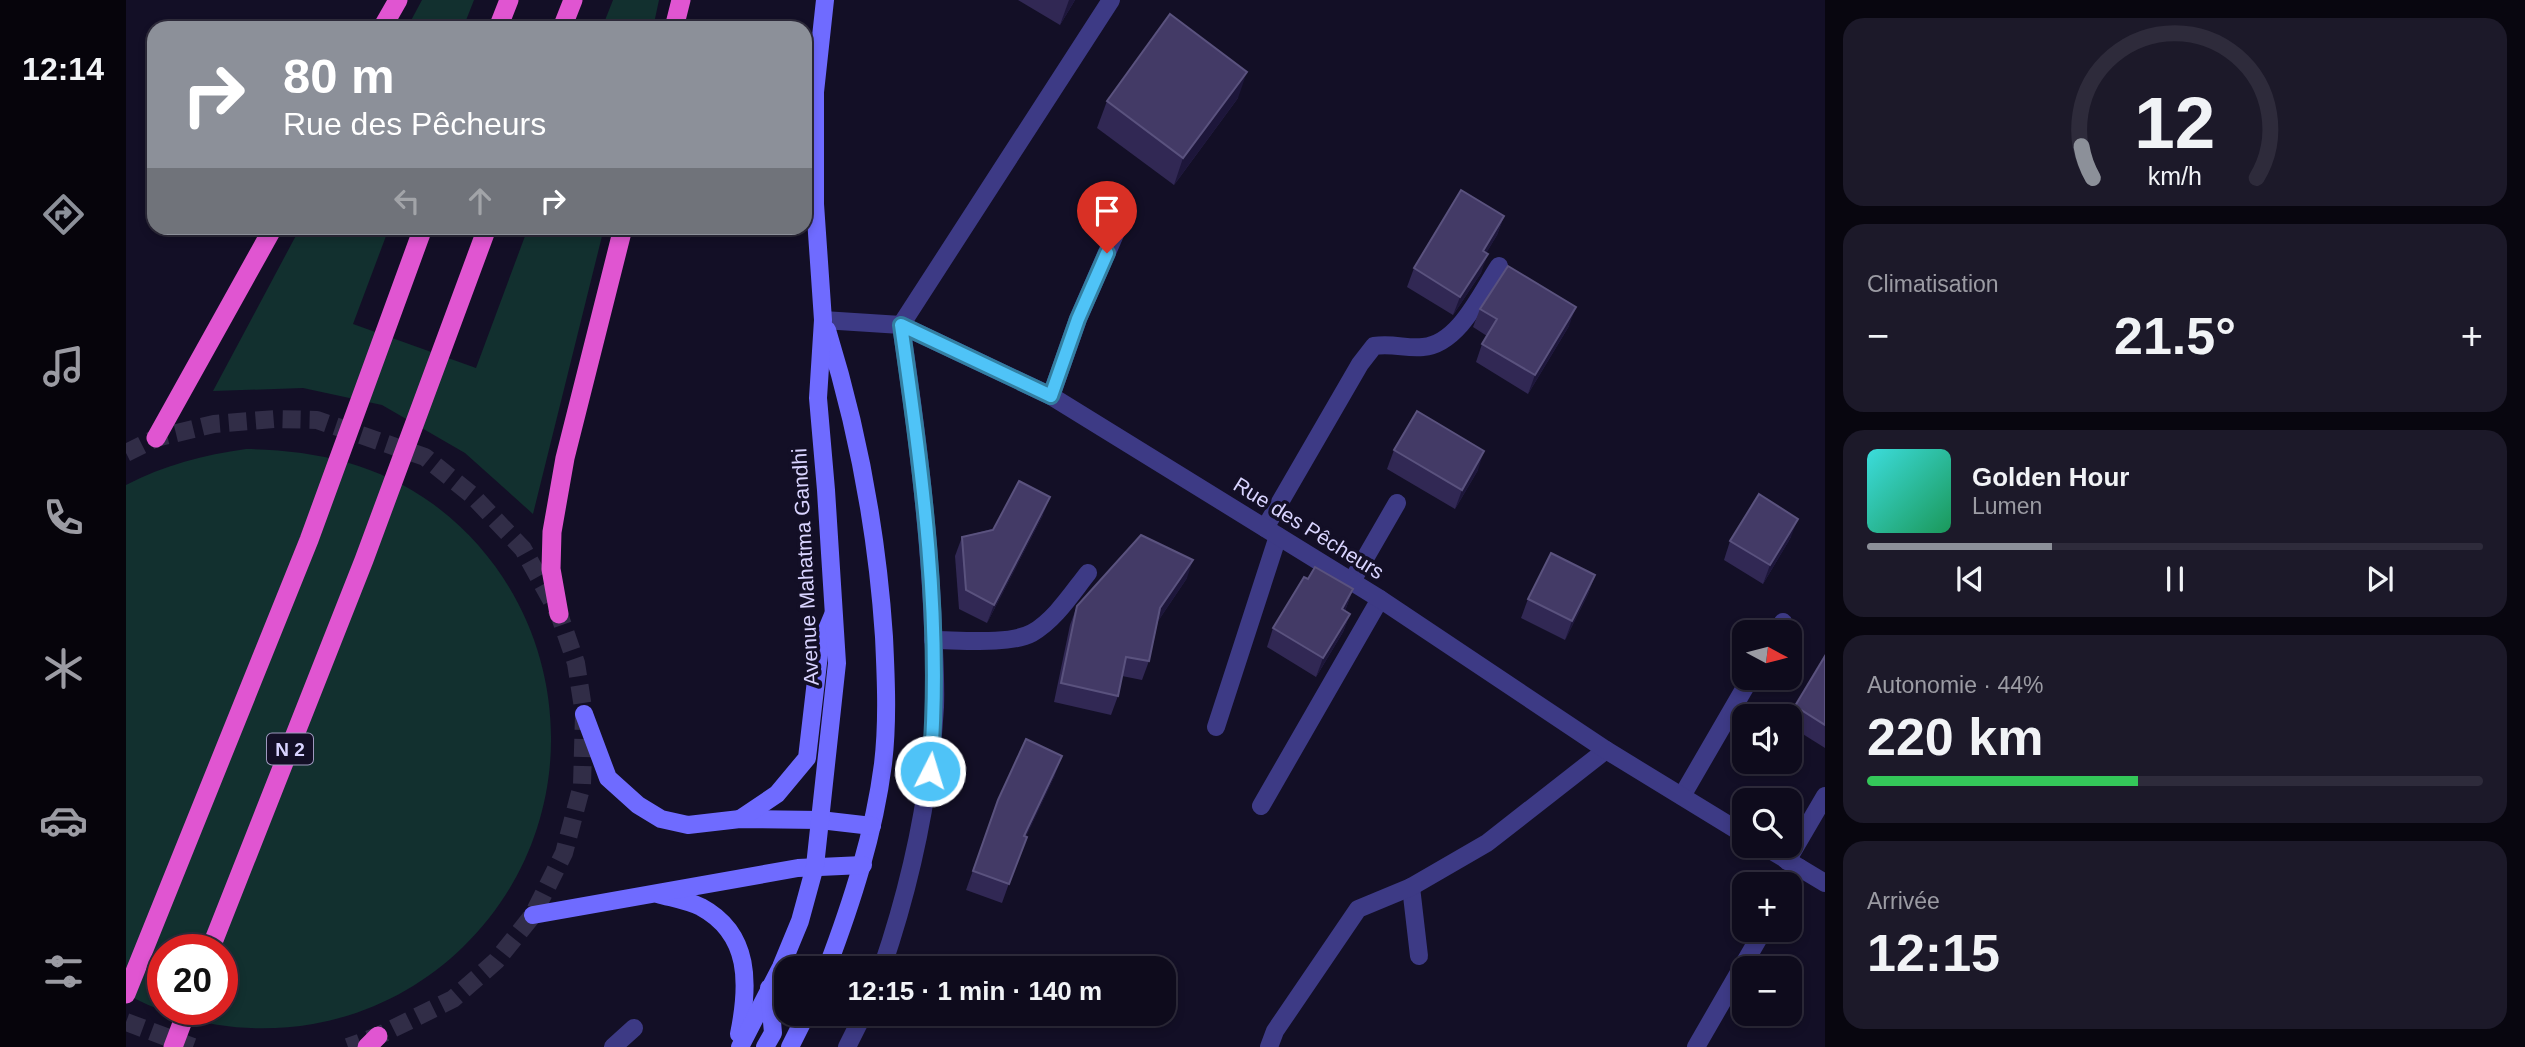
<!DOCTYPE html>
<html lang="fr">
<head>
<meta charset="utf-8">
<style>
  body { margin:0; font-family:Helvetica,sans-serif; background:#1c1929; color:#f1f3f6; height:100vh; display:flex; flex-direction:column; font-size:26px; white-space:nowrap }
  * { box-sizing:border-box; margin:0 }
  p { font-size:23px; color:#9b9ba3 }
  .icon { flex:none; width:38px; height:38px; fill:none; stroke:currentColor; stroke-width:2; stroke-linecap:round; stroke-linejoin:round }
  .map { position:relative; flex:1; overflow:hidden }
  .side { display:flex; flex-direction:column; gap:18px; padding:18px; background:#08060f; width:700px }
  .side>* { flex:none }
  .top-card { position:absolute; left:21px; top:21px; width:665px; height:214px; border-radius:21px; box-shadow:0 4px 10px #0003,0 0 0 2px #2e2b3b; background:#8c9099; color:#fff; overflow:hidden }
  .needle { width:46px; rotate:97deg }
  .buttons { position:absolute; left:1606px; top:620px; display:grid; gap:14px }
  .buttons a { display:grid; place-items:center; width:70px; height:70px; border-radius:14px; background:#0e0b1c; box-shadow:0 4px 10px #0003,0 0 0 2px #2e2b3b; font-size:35px }
  .speed { position:absolute; left:21px; top:934px; display:flex; gap:14px; font-size:35px; font-weight:700; text-align:center }
  .speed>* { display:grid; place-content:center; width:91px; height:91px; border-radius:50%; background:#0e0b1c; box-shadow:0 4px 10px #0003,0 0 0 2px #2e2b3b; line-height:1 }
  .speed .limit { border:10px solid #d22; background:#fff; color:#111 }
  .pin { position:absolute; display:grid; place-items:center; width:60px; height:60px; color:#fff; margin:-72px -30px; border-radius:50% 50% 50% 0; rotate:-45deg; box-shadow:0 0 7px #0007 }
  .pin .icon { rotate:45deg }
  .me { position:absolute; width:77px; margin:-38px; rotate:5deg; stroke-linejoin:round; filter:drop-shadow(0 0 5px #0008) }
  .turn { display:flex; align-items:center; gap:24px; height:147px; padding:0 21px; font-size:32px }
  .turn .icon { width:91px; height:91px; stroke-width:2.5 }
  .turn b { display:block; font-size:49px; line-height:60px }
  .lanes { display:flex; align-items:center; height:66px; padding:0 21px; background:#0003; justify-content:center; gap:35px; direction:ltr }
  .lanes .off { opacity:.35 }
  .big { font-size:52px; font-weight:700; line-height:1.1 }
  .side .tile { flex:1; display:flex; flex-direction:column; justify-content:center; gap:10px; min-width:0; padding:0 24px; border-radius:21px; background:#1c1929 }
  .side .dial { align-items:center; gap:0 }
  .dial svg { height:182px; overflow:visible; fill:none; stroke:#2e2b3b; stroke-width:7; stroke-linecap:round; text-anchor:middle }
  .dial text { fill:#f1f3f6; stroke:none }
  .song { display:flex; align-items:center; gap:21px }
  .cover { width:84px; height:84px; border-radius:10px; background:linear-gradient(135deg,hsl(180 70% 55%),hsl(150 70% 35%)) }
  .played { height:7px; border-radius:4px; background:linear-gradient(90deg,#8c9099 30%,#2e2b3b 30%) }
  .keys { display:flex; justify-content:space-around; direction:ltr }
  .heat { display:flex; justify-content:space-between; align-items:center; font-size:38px; direction:ltr }
  .charge { height:10px; border-radius:5px; background:linear-gradient(90deg,#34c759 44%,#2e2b3b 0) }
  .trip { position:absolute; left:648px; top:956px; width:402px; height:70px; border-radius:21px; background:#0e0b1c; box-shadow:0 4px 10px #0003,0 0 0 2px #2e2b3b; font-weight:700; line-height:70px; text-align:center }
  main { display:flex; flex:1; min-height:0 }
  .tabs { display:flex; flex-direction:column; width:126px; justify-content:space-around; align-items:center; background:#06040b; color:#9b9ba3 }
  .tabs .icon { width:49px; height:49px }
  .tabs .on { color:#8c9099 }
  .tabs b { font-size:32px; color:#f1f3f6 }
  .map>svg:first-child { display:block }
  .green { fill:#12302f; fill-rule:evenodd }
  .lines { fill:none; stroke-linecap:round; stroke-linejoin:round }
  .secondary-tunnel { stroke:#312d47; stroke-width:18; stroke-dasharray:18 9; stroke-linecap:butt }
  .service { stroke:#3d3a85; stroke-width:18 }
  .minor { stroke:#3d3a85; stroke-width:18 }
  .secondary { stroke:#6f6bff; stroke-width:18 }
  .trunk { stroke:#e055d1; stroke-width:19 }
  .wall { fill:#312854 }
  .shaded-wall { fill:#1d163a }
  .building { fill:#433a66; stroke:#5a527e; stroke-width:2 }
  .route-casing { stroke:#337fa1; stroke-width:18 }
  .route { stroke:#4fc3f7; stroke-width:12 }
  .labels { text-anchor:middle; dominant-baseline:central; stroke-width:7; stroke-linejoin:round; paint-order:stroke }
  .shield { fill:#130f26; stroke:#9e99be; stroke-width:2 }
  .shield-label { font-size:19px; font-weight:bold; fill:#d9d4ff }
  .street-label { font-size:21px; fill:#d9d4ff; stroke:#130f26 }
</style>
</head>
<body>
<main>
<nav class="tabs">
<b>12:14</b>
<svg class="icon on" aria-label="directions" viewBox="0 0 24 24"><path d="M12 3l9 9-9 9-9-9zM9 14v-3h6M13 9l2 2-2 2"/></svg>
<svg class="icon" aria-label="music" viewBox="0 0 24 24"><path d="M9 18V5l10-2v13"/><circle cx="6" cy="18" r="3"/><circle cx="16" cy="16" r="3"/></svg>
<svg class="icon" aria-label="phone" viewBox="0 0 24 24"><path d="M5 4h4l2 5-3 2q2 4 5 5l2-3 5 2v4C11 20 4 13 5 4z"/></svg>
<svg class="icon" aria-label="climate" viewBox="0 0 24 24"><path d="M12 3v18M4 7l16 10M4 17L20 7"/></svg>
<svg class="icon" aria-label="car" viewBox="0 0 24 24"><path d="M5 17H2v-5l4-1 3-4h7l3 4 3 1v5h-3M9 17h6M6 11h13"/><circle cx="7" cy="17" r="2"/><circle cx="17" cy="17" r="2"/></svg>
<svg class="icon" aria-label="filters" viewBox="0 0 24 24"><path d="M4 7h16M4 17h16"/><circle cx="9" cy="7" r="2"/><circle cx="15" cy="17" r="2"/></svg>
</nav>
<div class="map">
<svg width="1699" height="1047" viewBox="0 0 1699 1047">
  <rect width="100%" height="100%" fill="#130f26"/>
  <g class="green">
    <polygon points="296,0 348,0 337,28 281,28"/>
    <polygon points="487,0 533,0 527,28 476,28"/>
    <polygon points="174,228 263,228 227,324 350,368 402,228 478,228 407,514 339,453 256,405 177,388 87,391"/>
    <path d="M120,449C187,450 251,463 307,504C451,610 466,822 337,947C296,987 244,1014 187,1024C123,1035 57,1025 0,994V485C38,465 78,455 120,449ZM37,950H96V1010H37Z"/>
  </g>
  <g class="lines">
    <g class="secondary-tunnel">
      <polyline points="0,453 30,438 88,424 149,419 191,420 299,457 346,495 397,549 433,614 450,663 458,714 456,785 438,853 407,915 370,961 327,999 252,1036 222,1047"/>
      <polyline points="0,1022 67,1047"/>
    </g>
    <g class="service">
      <polyline points="925,396 952,319 1000,209"/>
      <path d="M1139,528L1234,364L1248,346C1267,343 1281,349 1297,347C1333,344 1355,293 1373,266"/>
      <polyline points="1226,581 1271,503"/>
      <polyline points="1651,632 1657,622"/>
      <path d="M807,640C833,640 884,645 906,633C929,620 946,593 962,573"/>
      <polyline points="1090,727 1152,536"/>
      <polyline points="1556,796 1625,677"/>
      <polyline points="1135,806 1254,599"/>
      <polyline points="1661,861 1699,796"/>
      <polyline points="1664,885 1674,868"/>
      <polyline points="1285,887 1293,956"/>
      <path d="M756,968C785,883 804,796 809,707C810,681 808,654 807,627C803,526 790,426 775,325L985,0"/>
      <polyline points="487,1047 508,1028"/>
      <polyline points="721,1047 738,1013"/>
      <polyline points="1143,1047 1149,1031 1232,909 1285,887 1361,843 1480,750"/>
      <polyline points="1570,1047 1638,929"/>
    </g>
    <g class="minor">
      <polyline points="697,320 775,325 925,396 1254,599 1480,750 1619,835"/>
      <polyline points="1636,845 1699,883"/>
    </g>
    <g class="secondary">
      <path d="M701,330C732,430 751,532 758,637C760,679 762,722 757,764C748,834 726,902 701,968"/>
      <polyline points="458,714 482,778 512,805 535,819 562,825 614,819 694,820 746,826"/>
      <polyline points="614,819 651,794 681,758 694,646 707,615"/>
      <path d="M532,894C546,898 563,901 575,907C625,934 623,985 613,1034"/>
      <polyline points="407,915 672,868 737,865"/>
      <polyline points="614,1047 655,967 674,921 689,866 711,663 700,490 692,398 697,320 689,204 689,92 699,0"/>
      <polyline points="639,1047 647,1033 643,988"/>
      <polyline points="664,1047 681,1013"/>
    </g>
    <g class="trunk">
      <polyline points="256,28 272,0"/>
      <polyline points="372,28 383,0"/>
      <polyline points="436,28 447,0"/>
      <polyline points="548,28 555,0"/>
      <polyline points="30,438 147,228"/>
      <polyline points="433,614 425,569 426,532 439,458 497,228"/>
      <polyline points="84,950 238,560 361,228"/>
      <polyline points="0,994 183,540 297,228"/>
      <polyline points="47,1047 61,1010"/>
      <polyline points="241,1047 252,1036"/>
    </g>
  </g>
  <g class="wall">
    <polygon points="892,0 949,0 934,25"/>
    <polygon points="1112,98 1048,185 971,128 981,101"/>
    <polygon points="1378,216 1371,235 1360,253 1355,273 1327,315 1281,287 1288,268"/>
    <polygon points="1354,309 1443,326 1402,394 1350,362 1356,344 1361,336 1347,327"/>
    <polygon points="1268,450 1352,470 1329,509 1261,469"/>
    <polygon points="917,515 861,623 833,609 829,556 836,537"/>
    <polygon points="1665,537 1637,584 1598,560 1604,541"/>
    <polygon points="1469,575 1462,594 1439,640 1395,618 1402,599"/>
    <polygon points="1061,578 1032,621 1023,661 1016,680 996,676 992,696 985,715 928,702 944,625 951,606"/>
    <polygon points="1182,579 1227,589 1219,611 1224,614 1217,632 1190,677 1141,647 1147,628"/>
    <polygon points="1699,656 1699,748 1664,726 1664,718 1669,706"/>
    <polygon points="929,775 900,836 876,903 840,890 872,800"/>
  </g>
  <g class="shaded-wall">
    <polygon points="943,0 949,0 934,25"/>
    <polygon points="1121,72 1112,98 1048,185 1057,158"/>
    <polygon points="1378,216 1371,235 1350,270 1357,251"/>
    <polygon points="1362,254 1355,273 1327,315 1334,297"/>
    <polygon points="1450,307 1443,326 1402,394 1409,375"/>
    <polygon points="1358,451 1352,470 1329,509 1336,490"/>
    <polygon points="924,497 917,515 861,623 868,605"/>
    <polygon points="1672,519 1665,537 1637,584 1644,565"/>
    <polygon points="1067,560 1061,578 1028,627 1034,608"/>
    <polygon points="1469,575 1462,594 1439,640 1446,621"/>
    <polygon points="1227,589 1220,608 1209,628 1216,609"/>
    <polygon points="1224,614 1217,632 1190,677 1197,658"/>
    <polygon points="936,756 929,775 892,854 898,836"/>
  </g>
  <g class="building">
    <polygon points="1044,14 1121,72 1057,158 981,101"/>
    <polygon points="1335,190 1378,216 1357,251 1362,254 1334,297 1288,268"/>
    <polygon points="1382,266 1450,307 1409,375 1356,344 1371,319 1354,309"/>
    <polygon points="1291,411 1358,451 1336,490 1268,450"/>
    <polygon points="893,481 924,497 868,605 840,590 836,537 867,530"/>
    <polygon points="1633,494 1672,519 1644,565 1604,541"/>
    <polygon points="1015,535 1067,560 1034,608 1023,661 1000,657 992,696 935,683 951,606"/>
    <polygon points="1425,553 1469,575 1446,621 1402,599"/>
    <polygon points="1189,567 1227,589 1216,609 1224,614 1197,658 1147,628 1178,577 1182,579"/>
    <polygon points="1699,656 1699,725 1669,706"/>
    <polygon points="900,739 936,756 898,836 901,837 883,884 847,871 872,800"/>
  </g>
  <g class="lines">
    <defs>
      <path id="route" d="M804,771C817,621 796,473 775,325L925,396L952,319L981,253"/>
    </defs>
    <use href="#route" class="route-casing"/>
    <use href="#route" class="route"/>
  </g>
  <g class="labels">
    <rect class="shield" x="141" y="733.5" width="46" height="31" rx="5"/>
    <g class="shield-label">
      <text x="164" y="749">N 2</text>
    </g>
    <g class="street-label">
      <text transform="translate(1183 528) rotate(32)">Rue des Pêcheurs</text>
      <text transform="translate(679 567) rotate(-93)">Avenue Mahatma Gandhi</text>
    </g>
  </g>
</svg>
<div class="buttons">
<a><svg class="needle" viewBox="-14 -14 28 28"><path d="M0-13l5 13h-10z" fill="#e53935"/><path d="M0 13l5-13h-10z" fill="#9b9ba3"/></svg></a>
<a><svg class="icon" aria-label="sound" viewBox="0 0 24 24"><path d="M4 9h4l5-4v14l-5-4H4zM17 9q2 3 0 6"/></svg></a>
<a><svg class="icon" aria-label="search" viewBox="0 0 24 24"><circle cx="10" cy="10" r="6"/><path d="M15 15l6 6"/></svg></a>
<a>+</a>
<a>−</a>
</div>
<div class="speed"><div class="limit">20</div></div>
<div class="pin" style="left:981px;top:253px;background:#d93025"><svg class="icon" aria-label="arrive" viewBox="0 0 24 24"><path d="M6 21V4h12l-3 4 3 4H6"/></svg></div>
<svg class="me" style="left:804px;top:771px" viewBox="-20 -20 40 40"><circle r="17" fill="#4fc3f7" stroke="#fff" stroke-width="3"/><path d="M0-11L8 9 0 5-8 9z" fill="#fff"/></svg>
<div class="trip">12:15 · 1 min · 140 m</div>
<div class="top-card">
<div class="turn"><svg class="icon" aria-label="right" viewBox="0 0 24 24"><path d="M7 20v-9h11M14 6l5 5-5 5"/></svg><div><b>80 m</b>Rue des Pêcheurs</div></div>
<div class="lanes"><svg class="icon off" aria-label="left" viewBox="0 0 24 24"><path d="M17 20v-9H6M10 6l-5 5 5 5"/></svg><svg class="icon off" aria-label="ahead" viewBox="0 0 24 24"><path d="M12 20V5M6 11l6-6 6 6"/></svg><svg class="icon" aria-label="right" viewBox="0 0 24 24"><path d="M7 20v-9h11M14 6l5 5-5 5"/></svg></div>
</div>
</div>
<section class="side">
<div class="tile dial"><svg viewBox="0 0 100 80">
<path d="M14 69A42 42 0 1 1 86 69"/>
<path d="M14 69A42 42 0 0 1 9 55" stroke="#8c9099"/>
<text x="50" y="56" font-size="32" font-weight="700">12</text>
<text x="50" y="72" font-size="11">km/h</text>
</svg></div>
<div class="tile"><p>Climatisation</p>
<div class="heat"><a>−</a><b class="big">21.5°</b><a>+</a></div>
</div>
<div class="tile">
<div class="song"><i class="cover"></i><div><b>Golden Hour</b><p>Lumen</p></div></div>
<div class="played"></div>
<div class="keys"><svg class="icon" aria-label="previous" viewBox="0 0 24 24"><path d="M18 5L8 12l10 7zM5 5v14"/></svg><svg class="icon" aria-label="pause" viewBox="0 0 24 24"><path d="M8 5v14M16 5v14"/></svg><svg class="icon" aria-label="next" viewBox="0 0 24 24"><path d="M6 5l10 7-10 7zM19 5v14"/></svg></div>
</div>
<div class="tile"><p>Autonomie · 44%</p><b class="big">220 km</b><div class="charge"></div></div>
<div class="tile"><p>Arrivée</p><b class="big">12:15</b></div>
</section>
</main>
</body>
</html>
